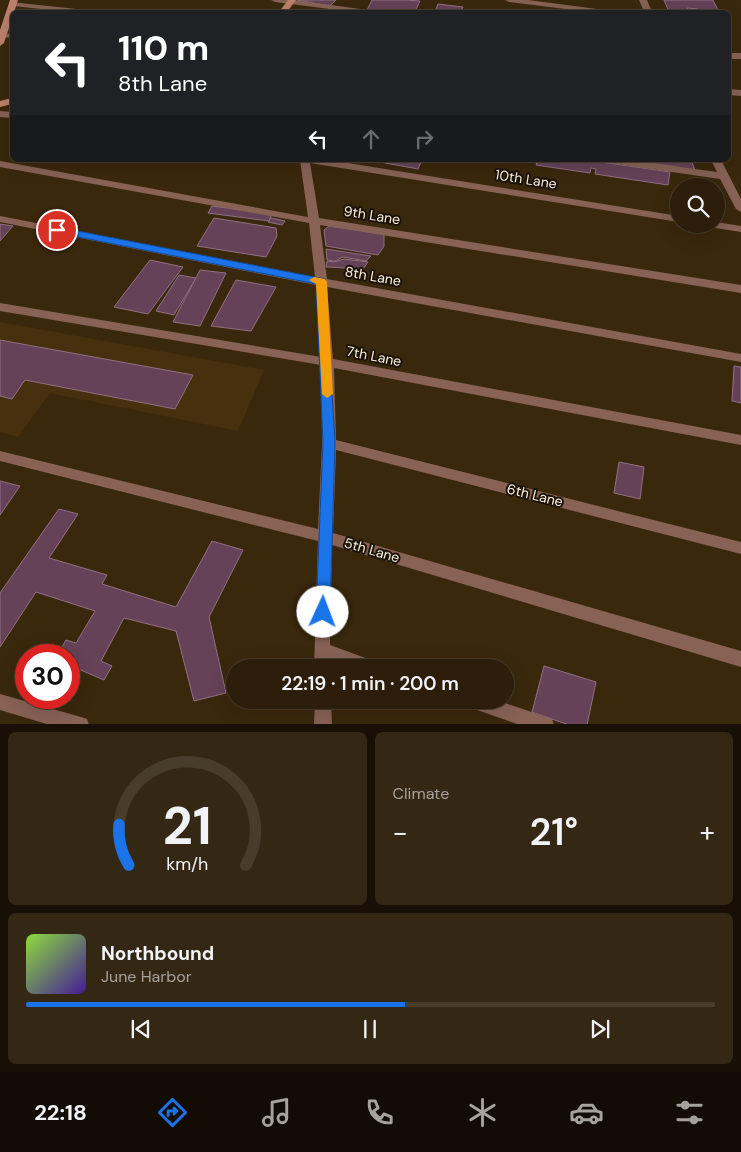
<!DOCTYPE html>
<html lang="en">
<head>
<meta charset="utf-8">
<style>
  body { margin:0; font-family:"DM Sans",sans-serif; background:#342713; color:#f1f3f6; height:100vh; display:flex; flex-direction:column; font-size:19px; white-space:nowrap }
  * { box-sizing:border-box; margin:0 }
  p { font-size:16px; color:#a6a29c }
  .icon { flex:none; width:28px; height:28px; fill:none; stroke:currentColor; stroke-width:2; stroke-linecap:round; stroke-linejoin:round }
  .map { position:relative; height:724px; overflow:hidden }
  .details { display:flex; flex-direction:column; gap:8px; padding:8px; background:#181006; flex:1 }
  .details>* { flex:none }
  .top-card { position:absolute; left:10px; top:10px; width:721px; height:152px; border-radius:8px; box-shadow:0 5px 20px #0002,0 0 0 1px #483c2b; background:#202124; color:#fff; overflow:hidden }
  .buttons { position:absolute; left:670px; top:178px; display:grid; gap:10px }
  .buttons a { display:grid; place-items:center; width:55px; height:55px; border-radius:50%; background:#2c1e0a; box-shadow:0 5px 20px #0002,0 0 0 1px #483c2b; font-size:25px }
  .speed { position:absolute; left:15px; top:644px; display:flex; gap:10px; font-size:25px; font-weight:700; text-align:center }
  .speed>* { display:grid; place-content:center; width:65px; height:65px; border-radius:50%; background:#2c1e0a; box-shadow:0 5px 20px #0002,0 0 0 1px #483c2b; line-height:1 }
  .speed .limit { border:8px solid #d22; background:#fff; color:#111 }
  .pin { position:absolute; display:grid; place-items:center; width:42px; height:42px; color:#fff; margin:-21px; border:2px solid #fff; border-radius:50%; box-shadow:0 1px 5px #0007 }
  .me { position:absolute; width:55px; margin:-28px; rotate:2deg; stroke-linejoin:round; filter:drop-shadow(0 0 4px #0008) }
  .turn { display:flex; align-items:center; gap:18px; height:105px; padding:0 25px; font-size:22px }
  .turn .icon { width:65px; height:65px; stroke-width:2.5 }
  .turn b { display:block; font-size:35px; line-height:42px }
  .lanes { display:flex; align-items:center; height:48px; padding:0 25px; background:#0003; justify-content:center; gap:25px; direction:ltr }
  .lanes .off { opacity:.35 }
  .big { font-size:38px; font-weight:600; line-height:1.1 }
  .details .tile { flex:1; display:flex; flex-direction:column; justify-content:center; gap:8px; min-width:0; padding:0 18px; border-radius:8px; background:#342713 }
  .details .dial { align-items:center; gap:0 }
  .dial svg { height:130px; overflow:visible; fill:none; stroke:#483c2b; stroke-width:7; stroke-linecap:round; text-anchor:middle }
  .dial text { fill:#f1f3f6; stroke:none }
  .song { display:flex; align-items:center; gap:15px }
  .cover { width:60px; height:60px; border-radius:8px; background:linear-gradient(135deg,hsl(90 70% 55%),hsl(260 70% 35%)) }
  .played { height:5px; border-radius:2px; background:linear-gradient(90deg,#1a73e8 55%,#483c2b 55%) }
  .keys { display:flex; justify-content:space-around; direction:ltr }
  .heat { display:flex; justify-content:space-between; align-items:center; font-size:28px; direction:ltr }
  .details .tiles { flex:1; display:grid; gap:8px; grid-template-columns:1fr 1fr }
  .tile:last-child { grid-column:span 2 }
  .trip { position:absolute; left:226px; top:659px; width:288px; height:50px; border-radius:25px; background:#2c1e0a; box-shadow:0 5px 20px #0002,0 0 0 1px #483c2b; font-weight:600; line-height:50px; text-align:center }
  .dock { display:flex; height:80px; justify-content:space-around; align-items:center; background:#120c04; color:#a6a29c }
  .dock .icon { width:35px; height:35px }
  .dock .on { color:#1a73e8 }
  .dock b { font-size:22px; color:#f1f3f6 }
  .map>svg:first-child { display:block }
  .built { fill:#46300d }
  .building { fill:#654257; stroke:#917083 }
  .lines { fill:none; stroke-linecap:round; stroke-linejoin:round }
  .street { fill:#876255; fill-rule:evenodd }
  .secondary { fill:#bb806b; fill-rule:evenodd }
  .route { fill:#1a73e8; stroke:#114b97 }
  .slow { fill:#f59e0b }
  .labels { text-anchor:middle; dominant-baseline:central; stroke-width:4; stroke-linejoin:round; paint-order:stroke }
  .street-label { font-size:14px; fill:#fcf0e0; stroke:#1b1308 }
</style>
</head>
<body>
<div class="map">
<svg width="741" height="725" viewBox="0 0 741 725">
  <rect width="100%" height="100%" fill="#3a280d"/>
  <polygon class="built" points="0,322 264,370 238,431 50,393 18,437 0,432"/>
  <g class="building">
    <polygon points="297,0 336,0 330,6"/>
    <polygon points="372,0 406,0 420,1 415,12 388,12 367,10"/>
    <polygon points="664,0 713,0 719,12 700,12 698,9 687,8 689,12 669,12"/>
    <polygon points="438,4 463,7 461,12 435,12"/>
    <polygon points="369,160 422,160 418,169"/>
    <polygon points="538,160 587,160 670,172 668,185 595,174 596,169 591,168 590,173 536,165"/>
    <polygon points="627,160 691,160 695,170"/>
    <polygon points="212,206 272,214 269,221 208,213"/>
    <polygon points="214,218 276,228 277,236 266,257 197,246"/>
    <polygon points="271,218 285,221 282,225 268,222"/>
    <polygon points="0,224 13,226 0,241"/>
    <polygon points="329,226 384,234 384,246 378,255 326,246 324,230"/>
    <polygon points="326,249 371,256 366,261 343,257 335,261 327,260"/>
    <polygon points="344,259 368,262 363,269 326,267 327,261 334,262"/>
    <polygon points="150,260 183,267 148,314 114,307"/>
    <polygon points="200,270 226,273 200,326 173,322"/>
    <polygon points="179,275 196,278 174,315 156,311"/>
    <polygon points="236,280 276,287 251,331 211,326"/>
    <polygon points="0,340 193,375 175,409 25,380 12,399 0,396"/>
    <polygon points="734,366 741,367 741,403 732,401"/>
    <polygon points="619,462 644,467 640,499 614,493"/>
    <polygon points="0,481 20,486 0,515"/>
    <polygon points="59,509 78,514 49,558 107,575 102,584 176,607 212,541 243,550 209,617 226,693 194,701 176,631 124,618 101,661 112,666 104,680 69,665 69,655 57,655 66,640 76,643 95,611 36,592 0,647 0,593"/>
    <polygon points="544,666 596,682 587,725 569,725 532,712"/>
  </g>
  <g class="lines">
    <g class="street">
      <polygon points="271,0 293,0 368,10 372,12 353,12 275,2"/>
      <polygon points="505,0 528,0 605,10 609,12 590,12 509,2"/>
      <polygon points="639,0 647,0 652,12 644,12"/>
      <polygon points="10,2 86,10 90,12 69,12 13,6 9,4"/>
      <polygon points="0,33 12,34 12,38 0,37"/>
      <rect x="729" y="53" width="12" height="6"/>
      <polygon points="729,89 741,90 741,96 729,95"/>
      <polygon points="0,111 12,112 12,118 0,117"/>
      <polygon points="300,160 329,160 679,216 679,222 310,163 319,218 741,285 741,293 320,225 327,279 741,354 741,362 327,287 333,359 741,435 741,445 334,368 336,440 741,542 741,554 336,450 333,533 741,651 741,667 332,545 330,645 379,663 381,668 350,668 330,660 330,668 314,668 318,541 0,461 0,451 318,529 322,444 321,365 0,311 0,303 321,357 316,285 0,222 0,216 315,277 309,223 0,167 0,161 308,217"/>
      <polygon points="605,160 631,160 717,172 711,160 721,160 741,199 741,212 736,209 720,179 610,163"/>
      <polygon points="716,222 741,226 741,232 709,227 704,224 716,224"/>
      <polygon points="0,694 81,717 87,719 89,725 50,725 0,710"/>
      <polygon points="315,700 331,700 332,725 314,725"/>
      <polygon points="464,700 496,700 552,719 554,725 520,725 466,706"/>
    </g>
    <g class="secondary">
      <polygon points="10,0 18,0 4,43 0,46 0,30"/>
      <polygon points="288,0 296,0 287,12 279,12"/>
      <polygon points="12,98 12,104 0,107 0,101"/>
    </g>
  </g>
  <polygon class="route" points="57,227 325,279 335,442 330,612 328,617 323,619 318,617 316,612 323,442 316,284 53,232 52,230"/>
  <polygon class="slow" points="314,277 325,279 327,282 333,394 327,398 322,394 316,284 309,280"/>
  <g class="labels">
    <g class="street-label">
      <text transform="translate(526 179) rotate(9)">10th Lane</text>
      <text transform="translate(372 215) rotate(9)">9th Lane</text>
      <text transform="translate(373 276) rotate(10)">8th Lane</text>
      <text transform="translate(374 356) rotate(11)">7th Lane</text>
      <text transform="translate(535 495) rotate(14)">6th Lane</text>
      <text transform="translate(372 550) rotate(16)">5th Lane</text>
    </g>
  </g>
</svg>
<div class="buttons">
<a><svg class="icon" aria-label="search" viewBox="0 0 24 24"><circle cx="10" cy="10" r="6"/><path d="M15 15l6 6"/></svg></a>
</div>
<div class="speed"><div class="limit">30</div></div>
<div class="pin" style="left:57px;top:230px;background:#d93025"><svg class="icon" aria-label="arrive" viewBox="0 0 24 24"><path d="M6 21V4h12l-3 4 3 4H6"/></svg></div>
<svg class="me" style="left:323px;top:612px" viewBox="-20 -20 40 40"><circle r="19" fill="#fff"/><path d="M0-13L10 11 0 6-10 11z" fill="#1a73e8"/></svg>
<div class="trip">22:19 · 1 min · 200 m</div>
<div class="top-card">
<div class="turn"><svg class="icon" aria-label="left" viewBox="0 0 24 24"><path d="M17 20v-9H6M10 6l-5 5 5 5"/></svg><div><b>110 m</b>8th Lane</div></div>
<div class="lanes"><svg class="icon" aria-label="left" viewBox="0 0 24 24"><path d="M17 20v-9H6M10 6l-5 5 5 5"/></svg><svg class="icon off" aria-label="ahead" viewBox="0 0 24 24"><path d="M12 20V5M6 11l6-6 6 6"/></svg><svg class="icon off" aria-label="right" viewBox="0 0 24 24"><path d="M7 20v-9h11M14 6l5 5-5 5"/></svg></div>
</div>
</div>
<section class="details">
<div class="tiles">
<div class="tile dial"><svg viewBox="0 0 100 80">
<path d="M14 69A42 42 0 1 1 86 69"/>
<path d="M14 69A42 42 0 0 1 8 44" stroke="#1a73e8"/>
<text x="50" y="56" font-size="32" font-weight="700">21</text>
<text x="50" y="72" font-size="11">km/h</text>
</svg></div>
<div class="tile"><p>Climate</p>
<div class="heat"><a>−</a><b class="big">21°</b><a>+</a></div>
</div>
<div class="tile">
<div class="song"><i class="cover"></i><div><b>Northbound</b><p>June Harbor</p></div></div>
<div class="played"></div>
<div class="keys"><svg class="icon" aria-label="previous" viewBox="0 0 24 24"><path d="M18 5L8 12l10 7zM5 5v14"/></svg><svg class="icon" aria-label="pause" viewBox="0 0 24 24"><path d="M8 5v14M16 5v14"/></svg><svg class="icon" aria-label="next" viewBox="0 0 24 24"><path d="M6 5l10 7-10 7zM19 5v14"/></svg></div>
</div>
</div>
</section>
<nav class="dock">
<b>22:18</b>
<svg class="icon on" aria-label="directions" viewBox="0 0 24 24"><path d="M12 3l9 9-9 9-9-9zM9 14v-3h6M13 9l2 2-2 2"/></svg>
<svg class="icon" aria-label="music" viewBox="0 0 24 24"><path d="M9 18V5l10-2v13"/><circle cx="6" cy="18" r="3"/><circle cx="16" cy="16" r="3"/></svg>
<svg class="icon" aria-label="phone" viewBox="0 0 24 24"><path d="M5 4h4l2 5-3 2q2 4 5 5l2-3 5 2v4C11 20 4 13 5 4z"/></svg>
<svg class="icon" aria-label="climate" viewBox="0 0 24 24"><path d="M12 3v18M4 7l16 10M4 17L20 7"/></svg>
<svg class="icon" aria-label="car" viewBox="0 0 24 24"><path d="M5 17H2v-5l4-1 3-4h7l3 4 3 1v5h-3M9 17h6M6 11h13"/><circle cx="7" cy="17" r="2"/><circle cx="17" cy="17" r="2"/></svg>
<svg class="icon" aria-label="filters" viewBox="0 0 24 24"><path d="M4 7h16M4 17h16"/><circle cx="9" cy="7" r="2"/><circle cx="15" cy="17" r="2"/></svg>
</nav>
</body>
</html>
